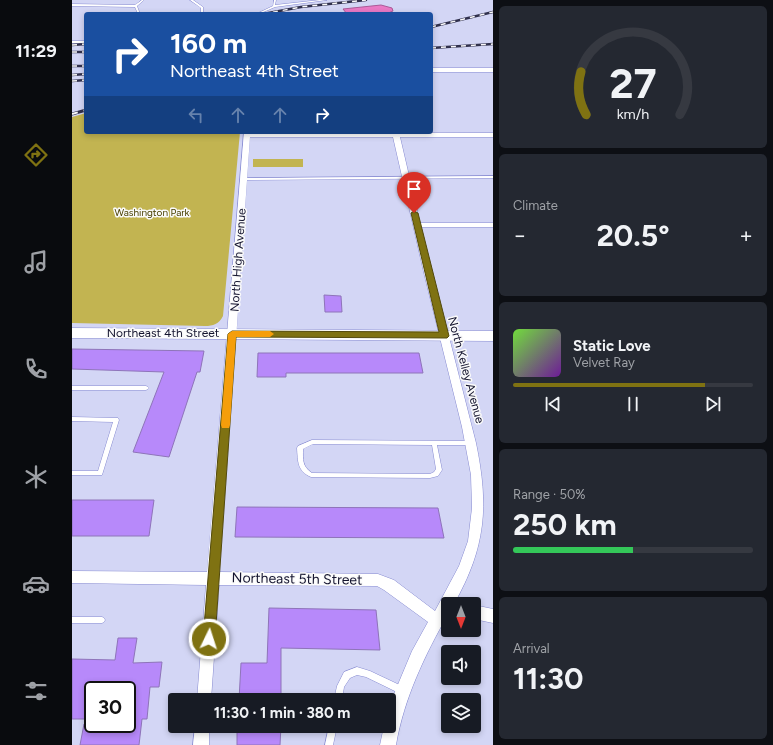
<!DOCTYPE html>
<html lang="en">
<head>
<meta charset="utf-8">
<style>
  body { margin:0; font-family:Figtree,sans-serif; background:#242831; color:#f1f3f6; height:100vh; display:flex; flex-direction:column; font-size:15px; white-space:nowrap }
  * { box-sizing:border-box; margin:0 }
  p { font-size:13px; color:#9ea1a6 }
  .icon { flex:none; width:22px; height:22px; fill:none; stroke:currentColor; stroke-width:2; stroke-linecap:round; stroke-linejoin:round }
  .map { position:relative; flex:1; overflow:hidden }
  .details { display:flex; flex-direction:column; gap:6px; padding:6px; background:#0d0f14; width:280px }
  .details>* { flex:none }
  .hud { position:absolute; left:12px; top:12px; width:349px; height:122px; border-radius:4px; box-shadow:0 2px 6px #0003; background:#1a4fa0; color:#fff; overflow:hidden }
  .needle { width:26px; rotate:180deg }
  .fabs { position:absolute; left:369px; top:597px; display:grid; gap:8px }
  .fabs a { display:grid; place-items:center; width:40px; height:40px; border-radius:4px; background:#171b24; box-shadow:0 2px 6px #0003; font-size:20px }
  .speed { position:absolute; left:12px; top:681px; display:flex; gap:8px; font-size:20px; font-weight:700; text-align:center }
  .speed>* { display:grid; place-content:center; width:52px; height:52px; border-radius:50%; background:#171b24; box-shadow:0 2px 6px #0003; line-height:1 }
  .speed .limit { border:2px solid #111; border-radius:6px; background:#fff; color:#111 }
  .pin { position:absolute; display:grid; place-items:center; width:34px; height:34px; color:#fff; margin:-41px -17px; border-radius:50% 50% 50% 0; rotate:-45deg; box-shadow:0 0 4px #0007 }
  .pin .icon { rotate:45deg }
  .me { position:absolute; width:44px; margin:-22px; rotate:4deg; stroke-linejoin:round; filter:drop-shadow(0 0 3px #0008) }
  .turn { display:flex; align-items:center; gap:14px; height:84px; padding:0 20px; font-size:18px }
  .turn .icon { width:52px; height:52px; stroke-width:2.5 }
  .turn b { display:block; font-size:28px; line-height:34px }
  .lanes { display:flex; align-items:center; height:38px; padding:0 20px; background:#0003; justify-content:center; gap:20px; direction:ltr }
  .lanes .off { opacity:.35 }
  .big { font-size:30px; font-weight:700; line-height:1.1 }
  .details .tile { flex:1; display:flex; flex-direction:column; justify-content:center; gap:6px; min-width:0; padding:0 14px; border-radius:6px; background:#242831 }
  .details .dial { align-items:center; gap:0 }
  .dial svg { height:104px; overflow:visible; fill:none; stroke:#363941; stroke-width:7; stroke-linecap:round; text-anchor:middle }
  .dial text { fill:#f1f3f6; stroke:none }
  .song { display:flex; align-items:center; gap:12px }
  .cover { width:48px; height:48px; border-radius:6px; background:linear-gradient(135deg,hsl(100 70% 55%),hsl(280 70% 35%)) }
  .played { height:4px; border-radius:2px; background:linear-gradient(90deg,#7f7212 80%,#363941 80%) }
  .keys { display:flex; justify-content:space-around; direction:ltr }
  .heat { display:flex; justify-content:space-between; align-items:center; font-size:22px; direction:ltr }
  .charge { height:6px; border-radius:3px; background:linear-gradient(90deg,#34c759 50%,#363941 0) }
  .trip { position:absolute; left:96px; top:693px; width:228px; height:40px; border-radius:4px; background:#171b24; box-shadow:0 2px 6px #0003; font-weight:700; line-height:40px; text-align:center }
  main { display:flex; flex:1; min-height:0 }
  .tab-bar { display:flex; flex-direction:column; width:72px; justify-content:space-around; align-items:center; background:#090b0e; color:#9ea1a6 }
  .tab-bar .icon { width:28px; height:28px }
  .tab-bar .on { color:#7f7212 }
  .tab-bar b { font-size:18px; color:#f1f3f6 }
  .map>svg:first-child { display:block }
  .green { fill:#c2b451 }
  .water { fill:#ea79c5; stroke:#aa5b98 }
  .building { fill:#b789fa; stroke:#8e74b9 }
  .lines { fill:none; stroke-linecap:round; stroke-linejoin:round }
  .service-casing { stroke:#868ad1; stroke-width:1 }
  .minor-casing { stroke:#868ad1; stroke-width:1 }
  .secondary-casing { stroke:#868ad1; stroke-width:1 }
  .service { fill:#fff; fill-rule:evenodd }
  .minor { fill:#fff; fill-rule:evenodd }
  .secondary { fill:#fff; fill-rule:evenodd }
  .rail-far1-casing { stroke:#30304c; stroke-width:2.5 }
  .rail-casing { stroke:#30304c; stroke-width:3 }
  .rail-far1 { stroke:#fafafa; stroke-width:1.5; stroke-dasharray:5; stroke-linecap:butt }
  .rail { stroke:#fafafa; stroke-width:2; stroke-dasharray:6; stroke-linecap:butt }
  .route { fill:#7f7212; stroke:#534a0c }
  .slow { fill:#f59e0b }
  .labels { text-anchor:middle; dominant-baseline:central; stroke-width:3; stroke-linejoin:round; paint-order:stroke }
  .far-park-label { font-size:10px; fill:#494000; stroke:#fafafa }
  .street-label { font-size:12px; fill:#14142f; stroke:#fafafa }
  .near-street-label { font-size:14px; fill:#14142f; stroke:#fafafa }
</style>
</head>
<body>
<main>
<nav class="tab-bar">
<b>11:29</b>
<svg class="icon on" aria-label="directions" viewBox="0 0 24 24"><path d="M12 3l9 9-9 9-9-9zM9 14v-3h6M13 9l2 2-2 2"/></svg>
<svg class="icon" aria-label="music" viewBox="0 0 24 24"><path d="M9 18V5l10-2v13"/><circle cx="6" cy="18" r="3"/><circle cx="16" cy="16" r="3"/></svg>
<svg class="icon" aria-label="phone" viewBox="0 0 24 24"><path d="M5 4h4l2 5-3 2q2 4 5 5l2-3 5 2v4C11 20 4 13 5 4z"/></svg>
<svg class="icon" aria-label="climate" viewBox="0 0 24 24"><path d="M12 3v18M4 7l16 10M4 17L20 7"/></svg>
<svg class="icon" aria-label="car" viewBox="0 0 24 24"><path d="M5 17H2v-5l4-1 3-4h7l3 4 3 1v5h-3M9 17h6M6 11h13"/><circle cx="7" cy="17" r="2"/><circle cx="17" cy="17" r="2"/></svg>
<svg class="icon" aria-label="filters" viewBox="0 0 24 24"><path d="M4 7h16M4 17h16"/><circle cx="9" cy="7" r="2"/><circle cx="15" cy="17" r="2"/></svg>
</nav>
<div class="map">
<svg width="421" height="745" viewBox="0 0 421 745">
  <rect width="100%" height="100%" fill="#d3d6f5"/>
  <g class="green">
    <path d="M14,113V132H168L151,316C147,324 141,326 133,326L0,323V117Z"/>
    <rect x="181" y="159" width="50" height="8"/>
  </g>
  <polygon class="water" points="309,5 320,8 321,11 314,14 275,14 271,9"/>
  <g class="building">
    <polygon points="252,295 269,296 270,312 253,312"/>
    <polygon points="0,349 132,351 128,372 125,372 97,457 61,452 92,372 0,369"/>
    <polygon points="186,353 347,353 351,373 214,373 214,377 185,377"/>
    <polygon points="0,500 82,500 77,536 0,536"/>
    <polygon points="165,507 366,508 372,538 163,537"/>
    <polygon points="197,608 304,610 308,650 209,648 209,700 167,700 169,663 195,663"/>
    <polygon points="46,638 65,638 61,663 90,662 87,687 78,687 75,719 70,719 67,745 8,745 12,724 55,724 55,690 21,690 21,719 0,719 0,659 43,660"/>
    <polygon points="165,726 209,726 208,745 165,745"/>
  </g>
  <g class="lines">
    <defs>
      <g id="service">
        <polygon points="70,0 72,0 65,6 68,14 66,14 63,7 0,6 0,4 63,5"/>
        <polygon points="118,0 121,0 131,7 131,14 129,14 129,8"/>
        <polygon points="202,0 204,0 203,5 248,0 255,0 203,7 187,14 184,14 201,6"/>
        <rect x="0" y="41" width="14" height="2"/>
        <polygon points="421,176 421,178 172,180 170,179 172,178"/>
        <polygon points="0,386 74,386 76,387 77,388 76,389 74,390 0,390"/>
        <polygon points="0,417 46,418 47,420 30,475 0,475 0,471 26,471 41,422 0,421"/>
        <path d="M240,440L399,441H401L402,443L401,445H365L370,470L366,476L358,478L239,477C225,471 226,461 225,448L226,446ZM241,444L360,445L364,469L362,472L358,474L240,473C230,466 231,460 231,449Z"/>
        <polygon points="0,617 30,617 32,618 33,620 32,622 30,623 0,623"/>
        <polygon points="285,667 298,671 334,688 335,691 334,694 331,695 294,677 285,675 278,678 272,687 270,700 262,700 265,686 272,672"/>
        <polygon points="257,726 265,726 261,745 253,745"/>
      </g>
      <g id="minor">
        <rect x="359" y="68" width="62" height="4"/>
        <path d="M172,132L421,133V137H328L348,223H421V227H349L404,443C417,506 414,547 382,604H376V614C353,655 332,698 324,745H308L312,726H317V710L322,694L340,651L356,622L312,590L305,586L147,585L139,700H125L134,585L0,583V571L135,572ZM178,137H321L352,273L390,427L399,475L400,508L396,541L387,566L363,611L322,580L306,574L148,572Z"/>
        <polygon points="402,605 421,609 421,623 402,619"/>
        <polygon points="123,726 137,726 137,745 121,745"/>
      </g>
      <polygon id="secondary" points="0,328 421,331 421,341 0,338"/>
    </defs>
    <use href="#service" class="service-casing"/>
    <use href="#minor" class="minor-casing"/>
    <use href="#secondary" class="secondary-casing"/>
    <use href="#service" class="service"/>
    <use href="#minor" class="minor"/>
    <use href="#secondary" class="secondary"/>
    <defs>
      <g id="rail-far1">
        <polyline points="191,14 229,7 294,0"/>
        <polyline points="359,27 421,12"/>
        <polyline points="0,45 14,44"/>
        <polyline points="359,48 421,44"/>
        <polyline points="0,52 14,52"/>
        <polyline points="0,66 14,66"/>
        <polyline points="0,75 14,74"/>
        <polyline points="0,81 14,80"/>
      </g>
      <polyline id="rail" points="0,114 14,110"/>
    </defs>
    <use href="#rail-far1" class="rail-far1-casing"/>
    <use href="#rail" class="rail-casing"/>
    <use href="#rail-far1" class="rail-far1"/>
    <use href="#rail" class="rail"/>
  </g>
  <polygon class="route" points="342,211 346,213 377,336 375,338 164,337 143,639 142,643 137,645 133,643 131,639 156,334 160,331 367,332 339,213"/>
  <polygon class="slow" points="160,331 198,331 202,334 198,337 164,337 158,425 157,428 150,428 149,425 156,334"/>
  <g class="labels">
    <g class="far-park-label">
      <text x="80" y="212">Washington Park</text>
    </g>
    <g class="street-label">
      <text transform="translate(166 260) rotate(-86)">North High Avenue</text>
      <text x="91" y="333">Northeast 4th Street</text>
      <text transform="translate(394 370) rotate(75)">North Kelley Avenue</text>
    </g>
    <g class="near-street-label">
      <text transform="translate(225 579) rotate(1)">Northeast 5th Street</text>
    </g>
  </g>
</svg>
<div class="fabs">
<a><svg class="needle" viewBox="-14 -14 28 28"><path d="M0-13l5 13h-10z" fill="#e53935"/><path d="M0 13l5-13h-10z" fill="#9ea1a6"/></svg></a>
<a><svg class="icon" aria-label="sound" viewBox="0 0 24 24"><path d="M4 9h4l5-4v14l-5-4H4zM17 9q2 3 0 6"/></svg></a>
<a><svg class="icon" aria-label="layers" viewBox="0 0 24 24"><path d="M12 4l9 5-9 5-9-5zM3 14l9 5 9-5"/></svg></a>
</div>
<div class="speed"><div class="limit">30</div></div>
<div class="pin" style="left:342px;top:213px;background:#d93025"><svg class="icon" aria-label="arrive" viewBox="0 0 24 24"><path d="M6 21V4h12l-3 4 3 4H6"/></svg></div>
<svg class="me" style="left:137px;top:639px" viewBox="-20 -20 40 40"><circle r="17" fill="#7f7212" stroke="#fff" stroke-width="3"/><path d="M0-11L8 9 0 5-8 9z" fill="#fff"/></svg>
<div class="trip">11:30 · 1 min · 380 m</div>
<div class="hud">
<div class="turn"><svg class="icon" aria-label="right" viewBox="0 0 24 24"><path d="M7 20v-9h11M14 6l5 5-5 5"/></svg><div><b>160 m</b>Northeast 4th Street</div></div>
<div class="lanes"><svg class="icon off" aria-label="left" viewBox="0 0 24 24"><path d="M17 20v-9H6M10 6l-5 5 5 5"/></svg><svg class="icon off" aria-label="ahead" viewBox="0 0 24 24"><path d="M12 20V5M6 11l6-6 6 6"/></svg><svg class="icon off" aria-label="ahead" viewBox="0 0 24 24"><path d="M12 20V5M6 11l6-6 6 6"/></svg><svg class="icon" aria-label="right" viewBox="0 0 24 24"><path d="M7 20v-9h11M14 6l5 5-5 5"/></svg></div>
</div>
</div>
<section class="details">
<div class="tile dial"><svg viewBox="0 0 100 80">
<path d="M14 69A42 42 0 1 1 86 69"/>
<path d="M14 69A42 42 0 0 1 10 36" stroke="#7f7212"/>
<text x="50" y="56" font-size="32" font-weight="700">27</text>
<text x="50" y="72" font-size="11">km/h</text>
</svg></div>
<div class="tile"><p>Climate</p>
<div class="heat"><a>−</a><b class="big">20.5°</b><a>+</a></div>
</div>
<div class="tile">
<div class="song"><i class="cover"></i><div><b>Static Love</b><p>Velvet Ray</p></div></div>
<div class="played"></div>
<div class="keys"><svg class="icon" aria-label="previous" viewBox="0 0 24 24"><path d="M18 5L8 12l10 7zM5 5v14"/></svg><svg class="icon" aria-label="pause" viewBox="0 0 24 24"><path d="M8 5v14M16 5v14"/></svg><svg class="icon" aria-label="next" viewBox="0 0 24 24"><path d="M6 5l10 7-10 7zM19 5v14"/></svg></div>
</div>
<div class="tile"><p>Range · 50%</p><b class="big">250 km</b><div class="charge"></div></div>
<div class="tile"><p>Arrival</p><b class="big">11:30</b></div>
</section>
</main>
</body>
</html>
